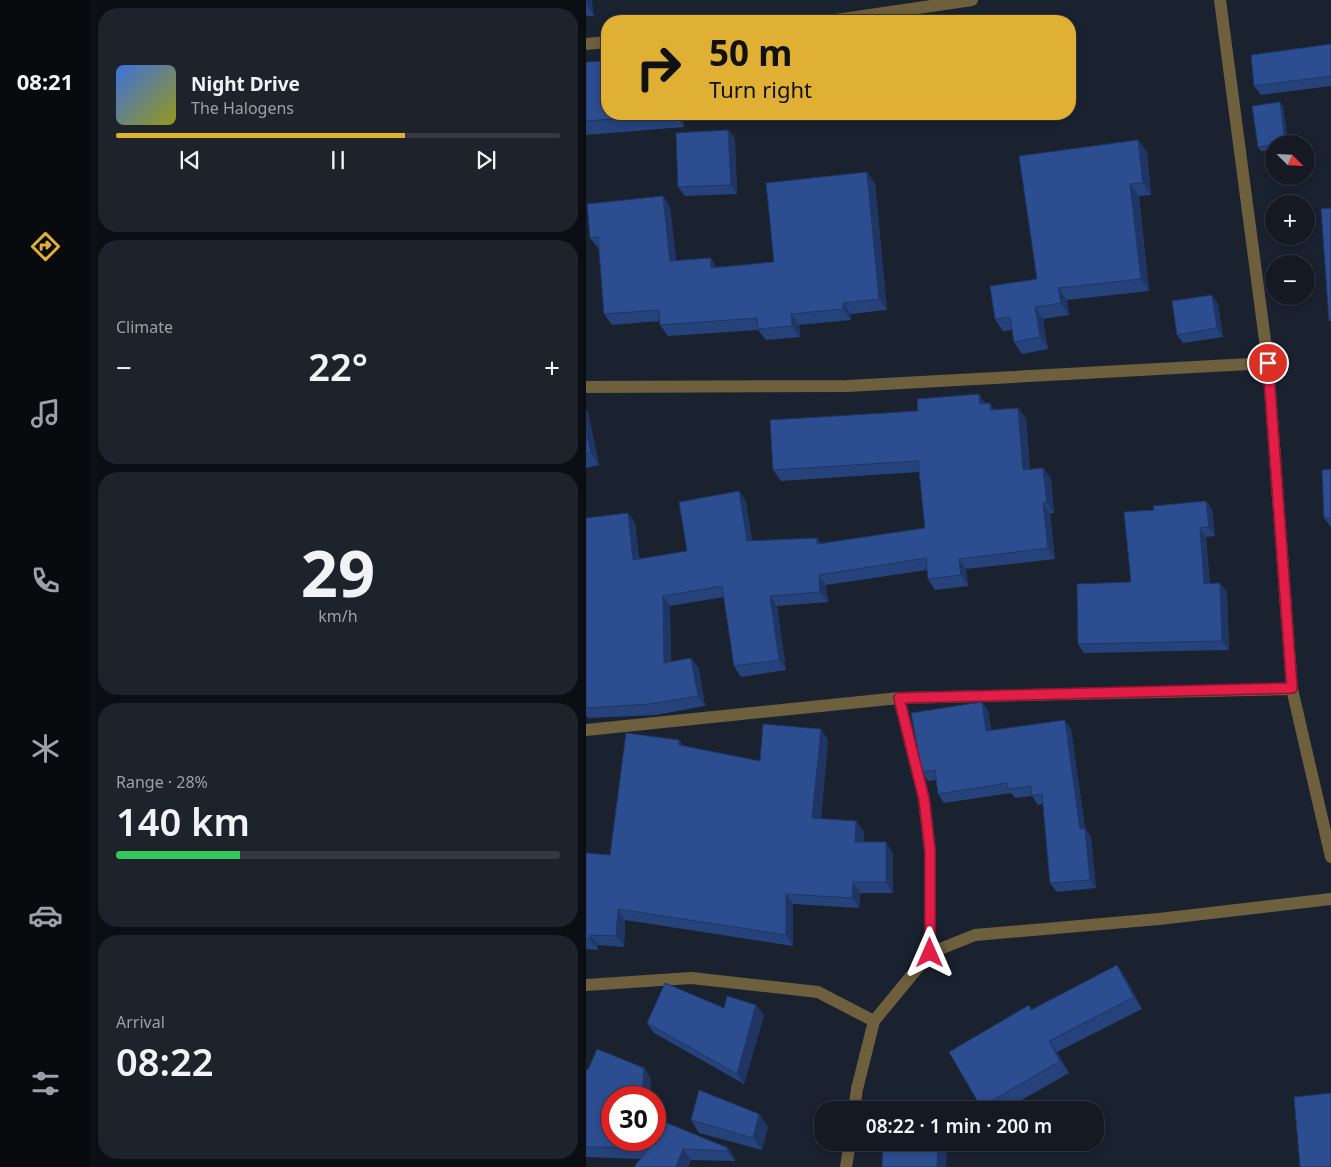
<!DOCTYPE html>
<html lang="en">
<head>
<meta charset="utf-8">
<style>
  body { margin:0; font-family:"Noto Sans",sans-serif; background:#1d222b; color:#f1f3f6; height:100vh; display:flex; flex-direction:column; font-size:19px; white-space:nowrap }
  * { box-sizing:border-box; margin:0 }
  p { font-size:16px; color:#9da0a6 }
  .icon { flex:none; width:28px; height:28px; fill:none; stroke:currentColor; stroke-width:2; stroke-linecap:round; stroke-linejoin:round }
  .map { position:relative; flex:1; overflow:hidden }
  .panel { display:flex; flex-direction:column; gap:8px; padding:8px; background:#0b0e13; width:496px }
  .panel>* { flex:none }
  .hud { position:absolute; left:15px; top:15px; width:475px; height:105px; border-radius:20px; box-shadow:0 2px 8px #0003,0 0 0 1px #333841; background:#e0b034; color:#111; overflow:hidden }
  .needle { width:32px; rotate:114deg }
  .tools { position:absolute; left:679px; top:135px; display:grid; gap:10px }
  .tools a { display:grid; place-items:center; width:50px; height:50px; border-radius:50%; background:#141923; box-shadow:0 2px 8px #0003,0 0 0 1px #333841; font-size:25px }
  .speed { position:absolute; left:15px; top:1086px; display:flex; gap:10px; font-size:25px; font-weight:700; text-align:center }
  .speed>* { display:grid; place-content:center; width:65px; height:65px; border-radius:50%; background:#141923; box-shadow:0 2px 8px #0003,0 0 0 1px #333841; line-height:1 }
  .speed .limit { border:8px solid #d22; background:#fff; color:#111 }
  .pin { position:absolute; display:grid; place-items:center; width:42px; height:42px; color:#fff; margin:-21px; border:2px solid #fff; border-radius:50%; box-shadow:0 1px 5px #0007 }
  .me { position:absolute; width:55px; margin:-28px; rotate:0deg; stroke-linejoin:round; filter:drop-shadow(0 0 4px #0008) }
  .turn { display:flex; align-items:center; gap:18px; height:105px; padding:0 25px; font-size:22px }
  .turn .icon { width:65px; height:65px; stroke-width:2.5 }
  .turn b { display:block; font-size:35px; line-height:42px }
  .big { font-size:38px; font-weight:600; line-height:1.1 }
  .panel .card { flex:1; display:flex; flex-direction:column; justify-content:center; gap:8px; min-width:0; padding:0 18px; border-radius:20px; background:#1d222b }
  .panel .dial { align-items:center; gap:0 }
  .dial b { font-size:65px; line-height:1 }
  .song { display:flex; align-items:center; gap:15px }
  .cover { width:60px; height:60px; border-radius:8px; background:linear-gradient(135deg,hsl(220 70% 55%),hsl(60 70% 35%)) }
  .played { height:5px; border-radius:2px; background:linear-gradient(90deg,#e0b034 65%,#333841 65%) }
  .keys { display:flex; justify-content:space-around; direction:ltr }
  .heat { display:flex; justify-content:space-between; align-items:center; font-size:28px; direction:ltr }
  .charge { height:8px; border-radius:4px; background:linear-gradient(90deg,#34c759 28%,#333841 0) }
  .trip { position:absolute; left:228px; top:1101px; width:290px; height:50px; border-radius:20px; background:#141923; box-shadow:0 2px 8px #0003,0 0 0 1px #333841; font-weight:600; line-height:50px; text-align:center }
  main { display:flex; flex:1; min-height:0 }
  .tab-bar { display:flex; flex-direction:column; width:90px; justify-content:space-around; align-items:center; background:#080a0e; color:#9da0a6 }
  .tab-bar .icon { width:35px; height:35px }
  .tab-bar .on { color:#e0b034 }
  .tab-bar b { font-size:22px; color:#f1f3f6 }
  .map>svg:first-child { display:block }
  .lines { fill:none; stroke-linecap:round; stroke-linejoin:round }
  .minor { stroke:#6e5f3d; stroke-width:12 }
  .wall { fill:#26427b }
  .shaded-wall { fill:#1f3664 }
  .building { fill:#2c4d8f; stroke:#1f3664 }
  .route-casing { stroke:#92132f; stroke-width:12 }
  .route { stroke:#e11d48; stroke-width:9 }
</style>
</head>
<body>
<main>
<nav class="tab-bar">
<b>08:21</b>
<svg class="icon on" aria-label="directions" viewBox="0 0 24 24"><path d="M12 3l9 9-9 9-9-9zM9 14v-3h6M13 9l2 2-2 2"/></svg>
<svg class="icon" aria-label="music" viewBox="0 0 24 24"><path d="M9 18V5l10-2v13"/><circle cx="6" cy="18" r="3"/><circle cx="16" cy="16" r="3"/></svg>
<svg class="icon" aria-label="phone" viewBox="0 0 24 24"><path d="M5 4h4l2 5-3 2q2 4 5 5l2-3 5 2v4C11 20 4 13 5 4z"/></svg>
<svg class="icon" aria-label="climate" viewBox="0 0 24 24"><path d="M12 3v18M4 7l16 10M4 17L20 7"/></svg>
<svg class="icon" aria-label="car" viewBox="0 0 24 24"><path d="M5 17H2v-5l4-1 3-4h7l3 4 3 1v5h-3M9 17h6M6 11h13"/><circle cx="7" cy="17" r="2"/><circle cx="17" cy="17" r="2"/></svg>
<svg class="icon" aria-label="filters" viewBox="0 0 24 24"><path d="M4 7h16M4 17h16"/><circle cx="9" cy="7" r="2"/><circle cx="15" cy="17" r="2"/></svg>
</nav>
<section class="panel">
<div class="card">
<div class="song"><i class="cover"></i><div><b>Night Drive</b><p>The Halogens</p></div></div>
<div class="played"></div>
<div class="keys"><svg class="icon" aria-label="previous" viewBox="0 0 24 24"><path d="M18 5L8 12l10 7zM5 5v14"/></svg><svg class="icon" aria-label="pause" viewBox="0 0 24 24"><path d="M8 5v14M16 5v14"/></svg><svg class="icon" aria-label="next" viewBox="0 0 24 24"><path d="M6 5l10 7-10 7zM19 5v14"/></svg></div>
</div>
<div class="card"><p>Climate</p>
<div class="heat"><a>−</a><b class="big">22°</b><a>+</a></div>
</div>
<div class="card dial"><b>29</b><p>km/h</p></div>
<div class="card"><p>Range · 28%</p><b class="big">140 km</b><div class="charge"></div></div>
<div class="card"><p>Arrival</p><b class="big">08:22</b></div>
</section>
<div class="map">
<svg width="745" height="1167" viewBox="0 0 745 1167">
  <rect width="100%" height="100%" fill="#1a212f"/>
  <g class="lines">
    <g class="minor">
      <polyline points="634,0 682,363 706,689 745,857"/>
      <polyline points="243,21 386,0"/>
      <polyline points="0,44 21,42"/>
      <polyline points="0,387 261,386 682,363"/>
      <polyline points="313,698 338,799 344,851 344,953"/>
      <polyline points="0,730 313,698 706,689"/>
      <polyline points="0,985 105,978 232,992 288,1021"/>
      <polyline points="268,1110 271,1089 288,1021 344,953 389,935 573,919 745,899"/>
      <polyline points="260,1167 264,1142"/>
    </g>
  </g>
  <g class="wall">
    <polygon points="0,0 8,16 0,16"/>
    <polygon points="745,44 745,86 675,95 668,86"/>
    <polygon points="0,62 21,114 97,114 98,127 0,135"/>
    <polygon points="697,106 702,144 688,144 688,150 675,151 672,147"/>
    <polygon points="142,130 149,139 151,194 99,196 92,187"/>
    <polygon points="552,140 561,152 565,195 553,196 563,291 481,300 483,315 457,319 462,349 436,354 428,342 426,330 417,331 409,319 451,279"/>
    <polygon points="289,183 301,310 265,314 265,320 213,325 214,337 180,340 172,330 82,336 74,325 74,321 26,325 18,314 13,249 4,238 77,196 84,207 90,261 131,267 188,262"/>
    <polygon points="632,304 637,337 597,343 591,335"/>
    <polygon points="400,404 408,410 440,418 444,469 457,468 465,479 468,513 464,513 469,559 380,569 382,586 349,590 342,579 341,570 240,585 242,602 191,606 200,670 155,677 148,666 138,597 84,606 85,662 105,658 113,669 119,706 70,715 2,718 0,715 0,518 42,513 49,523 53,559 101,551 153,491 160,502 166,541 235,544 339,528 333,472 195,481 187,470 332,411"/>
    <polygon points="0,410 2,413 13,465 0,468"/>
    <polygon points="745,469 745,527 738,518"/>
    <polygon points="620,501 626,509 629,536 620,537 624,584 634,583 641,592 643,650 498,653 492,644 545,582 568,510"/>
    <polygon points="402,710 405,731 485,729 499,828 505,837 510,888 471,892 464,883 457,804 452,805 446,796 429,798 425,793 358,803 352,794 350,780 342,781 336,772"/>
    <polygon points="235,729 242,740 235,819 270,821 278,832 277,842 307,853 307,893 274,893 273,908 207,904 207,946 39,920 38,947 12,945 12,950 0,949 0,853 24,855 98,746 174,761"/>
    <polygon points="539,977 556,1009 471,1052 483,1073 418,1110 396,1110 395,1107 443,1005 446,1010"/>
    <polygon points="178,1015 158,1084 68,1033 61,1023"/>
    <polygon points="58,1068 65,1079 26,1140 142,1148 149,1159 149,1161 105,1160 102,1167 48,1167 55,1159 0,1157 0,1069 2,1070"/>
    <polygon points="173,1114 182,1127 176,1150 113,1133 105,1120"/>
  </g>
  <g class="shaded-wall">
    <polygon points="0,0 6,0 8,16 1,5"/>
    <polygon points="694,102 697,106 702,144 699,143"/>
    <polygon points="89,114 97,114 98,127"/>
    <polygon points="142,130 149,139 151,194 145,185"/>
    <polygon points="552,140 561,152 565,195 557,183"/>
    <polygon points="281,172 289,183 301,310 293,299"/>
    <polygon points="544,184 553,196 563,291 555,279"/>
    <polygon points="77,196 84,207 92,273 84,261"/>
    <polygon points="125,258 132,270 125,268"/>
    <polygon points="472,288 481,300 483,315 475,303"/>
    <polygon points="626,295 632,304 637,337 631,328"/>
    <polygon points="257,303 265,314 265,320 257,309"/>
    <polygon points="449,307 457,319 462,349 454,337"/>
    <polygon points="205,314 213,325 214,337 206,326"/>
    <polygon points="393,394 400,404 394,404"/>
    <polygon points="404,403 411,414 404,410"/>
    <polygon points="432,408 440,418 445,481 437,470"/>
    <polygon points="0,410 2,413 13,465 5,453 0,430"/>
    <polygon points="457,468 465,479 468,513 461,503"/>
    <polygon points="153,491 160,502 168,551 161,541"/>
    <polygon points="620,501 626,509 629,536 623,527"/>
    <polygon points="457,503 464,513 469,559 462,548"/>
    <polygon points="42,513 49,523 55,570 47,560"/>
    <polygon points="614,528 620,537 624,593 618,584"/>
    <polygon points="231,538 238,548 231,544"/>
    <polygon points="373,559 380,569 382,586 375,575"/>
    <polygon points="233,575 240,585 242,602 234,592"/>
    <polygon points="634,583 641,592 643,650 636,641"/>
    <polygon points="77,596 84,606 85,674 78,663"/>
    <polygon points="184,596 191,606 200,670 193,660"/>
    <polygon points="105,658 113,669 119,706 112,696"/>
    <polygon points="396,702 402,710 407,740 400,731"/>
    <polygon points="479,720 485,729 500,834 499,828 505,837 510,888 504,880 494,829"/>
    <polygon points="235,729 242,740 234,829 226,818"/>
    <polygon points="93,740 101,750 93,745"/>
    <polygon points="270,821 278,832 277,853 269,842"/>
    <polygon points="300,842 307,853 307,893 300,882"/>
    <polygon points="267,882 274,893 273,908 266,898"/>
    <polygon points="200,894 207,904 207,946 200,935"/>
    <polygon points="32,909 39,920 38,947 30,936"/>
    <polygon points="4,935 12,945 12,950 4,939"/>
    <polygon points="531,965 539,977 556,1009 548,997"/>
    <polygon points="170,1005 178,1015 158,1084 151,1074"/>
    <polygon points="463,1041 471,1052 483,1073 474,1061"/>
    <polygon points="58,1068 65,1079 64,1098 56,1098"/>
    <polygon points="173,1114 182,1127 176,1150 167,1138"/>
    <polygon points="352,1142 355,1142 361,1150 360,1167 351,1167"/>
    <polygon points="142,1148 149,1159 149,1161 141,1151"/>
    <polygon points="97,1149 105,1160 102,1167 90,1167"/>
  </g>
  <g class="building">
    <polygon points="745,44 745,76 668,86 665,55"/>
    <polygon points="21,61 21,114 89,114 0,121 0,62"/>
    <polygon points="694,102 699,143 688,144 688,145 672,147 666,106"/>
    <polygon points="142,130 145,185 92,187 90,133"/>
    <polygon points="552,140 557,183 544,184 555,279 472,288 475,303 449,307 454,337 428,342 424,317 409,319 404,286 451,279 433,156"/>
    <polygon points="281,172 293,299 257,303 257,309 205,314 206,326 172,329 171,318 74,325 73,310 18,314 12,237 4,238 1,204 77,196 84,261 125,258 125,268 188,262 180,183"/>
    <polygon points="745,208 745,321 743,321 735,209"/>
    <polygon points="626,295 631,328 591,335 586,301"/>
    <polygon points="393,394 394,404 404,403 404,410 432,408 437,470 457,468 461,503 457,503 462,548 373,559 375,575 342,579 340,558 233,575 234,592 184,596 193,660 148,666 136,586 77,596 78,663 105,658 112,696 63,704 0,708 0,518 42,513 47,560 101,551 93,502 153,491 161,541 231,538 231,544 339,528 332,461 187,470 184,420 332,411 331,399"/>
    <polygon points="0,430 5,453 0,454"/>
    <polygon points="745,469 745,518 738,518 736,470"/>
    <polygon points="620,501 623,527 614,528 618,584 634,583 636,641 492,644 491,584 545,582 538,512 568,510 567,506"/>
    <polygon points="396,702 400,731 479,720 494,829 499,828 504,880 464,883 456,794 446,796 445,786 422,789 421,783 352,794 349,770 336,772 325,713"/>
    <polygon points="177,724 235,729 226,818 270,821 269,842 300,842 300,882 267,882 266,898 200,894 200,935 32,909 30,936 4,935 4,939 0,939 0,853 24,855 40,733 93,740 93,745 174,761"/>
    <polygon points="531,965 548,997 463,1041 474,1061 395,1107 363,1052 443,1005 445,1010"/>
    <polygon points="79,983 138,1008 141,996 170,1005 151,1074 61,1023"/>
    <polygon points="11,1049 58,1068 56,1098 26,1098 26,1140 69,1140 69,1118 142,1148 141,1151 97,1149 90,1167 48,1167 63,1148 0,1147 0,1069 2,1070"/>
    <polygon points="113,1090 173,1114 167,1138 105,1120"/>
    <polygon points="745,1093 745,1167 714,1167 708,1097"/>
    <polygon points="297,1142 352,1142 351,1167 296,1167"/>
  </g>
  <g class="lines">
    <defs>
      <polyline id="route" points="344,953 344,850 338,799 313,698 706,688 682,363"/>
    </defs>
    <use href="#route" class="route-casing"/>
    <use href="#route" class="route"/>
  </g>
</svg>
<div class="tools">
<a><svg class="needle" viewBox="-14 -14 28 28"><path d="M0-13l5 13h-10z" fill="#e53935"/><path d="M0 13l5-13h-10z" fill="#9da0a6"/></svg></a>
<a>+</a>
<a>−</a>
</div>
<div class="speed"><div class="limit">30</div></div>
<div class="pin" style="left:682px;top:363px;background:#d93025"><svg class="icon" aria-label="arrive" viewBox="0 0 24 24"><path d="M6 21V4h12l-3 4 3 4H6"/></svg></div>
<svg class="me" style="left:344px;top:953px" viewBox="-20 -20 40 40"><path d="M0-17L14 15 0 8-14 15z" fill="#e11d48" stroke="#fff" stroke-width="4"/></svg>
<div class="trip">08:22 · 1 min · 200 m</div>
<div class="hud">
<div class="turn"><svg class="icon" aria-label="right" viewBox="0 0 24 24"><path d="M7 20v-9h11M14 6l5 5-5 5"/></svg><div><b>50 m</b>Turn right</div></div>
</div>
</div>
</main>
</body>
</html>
